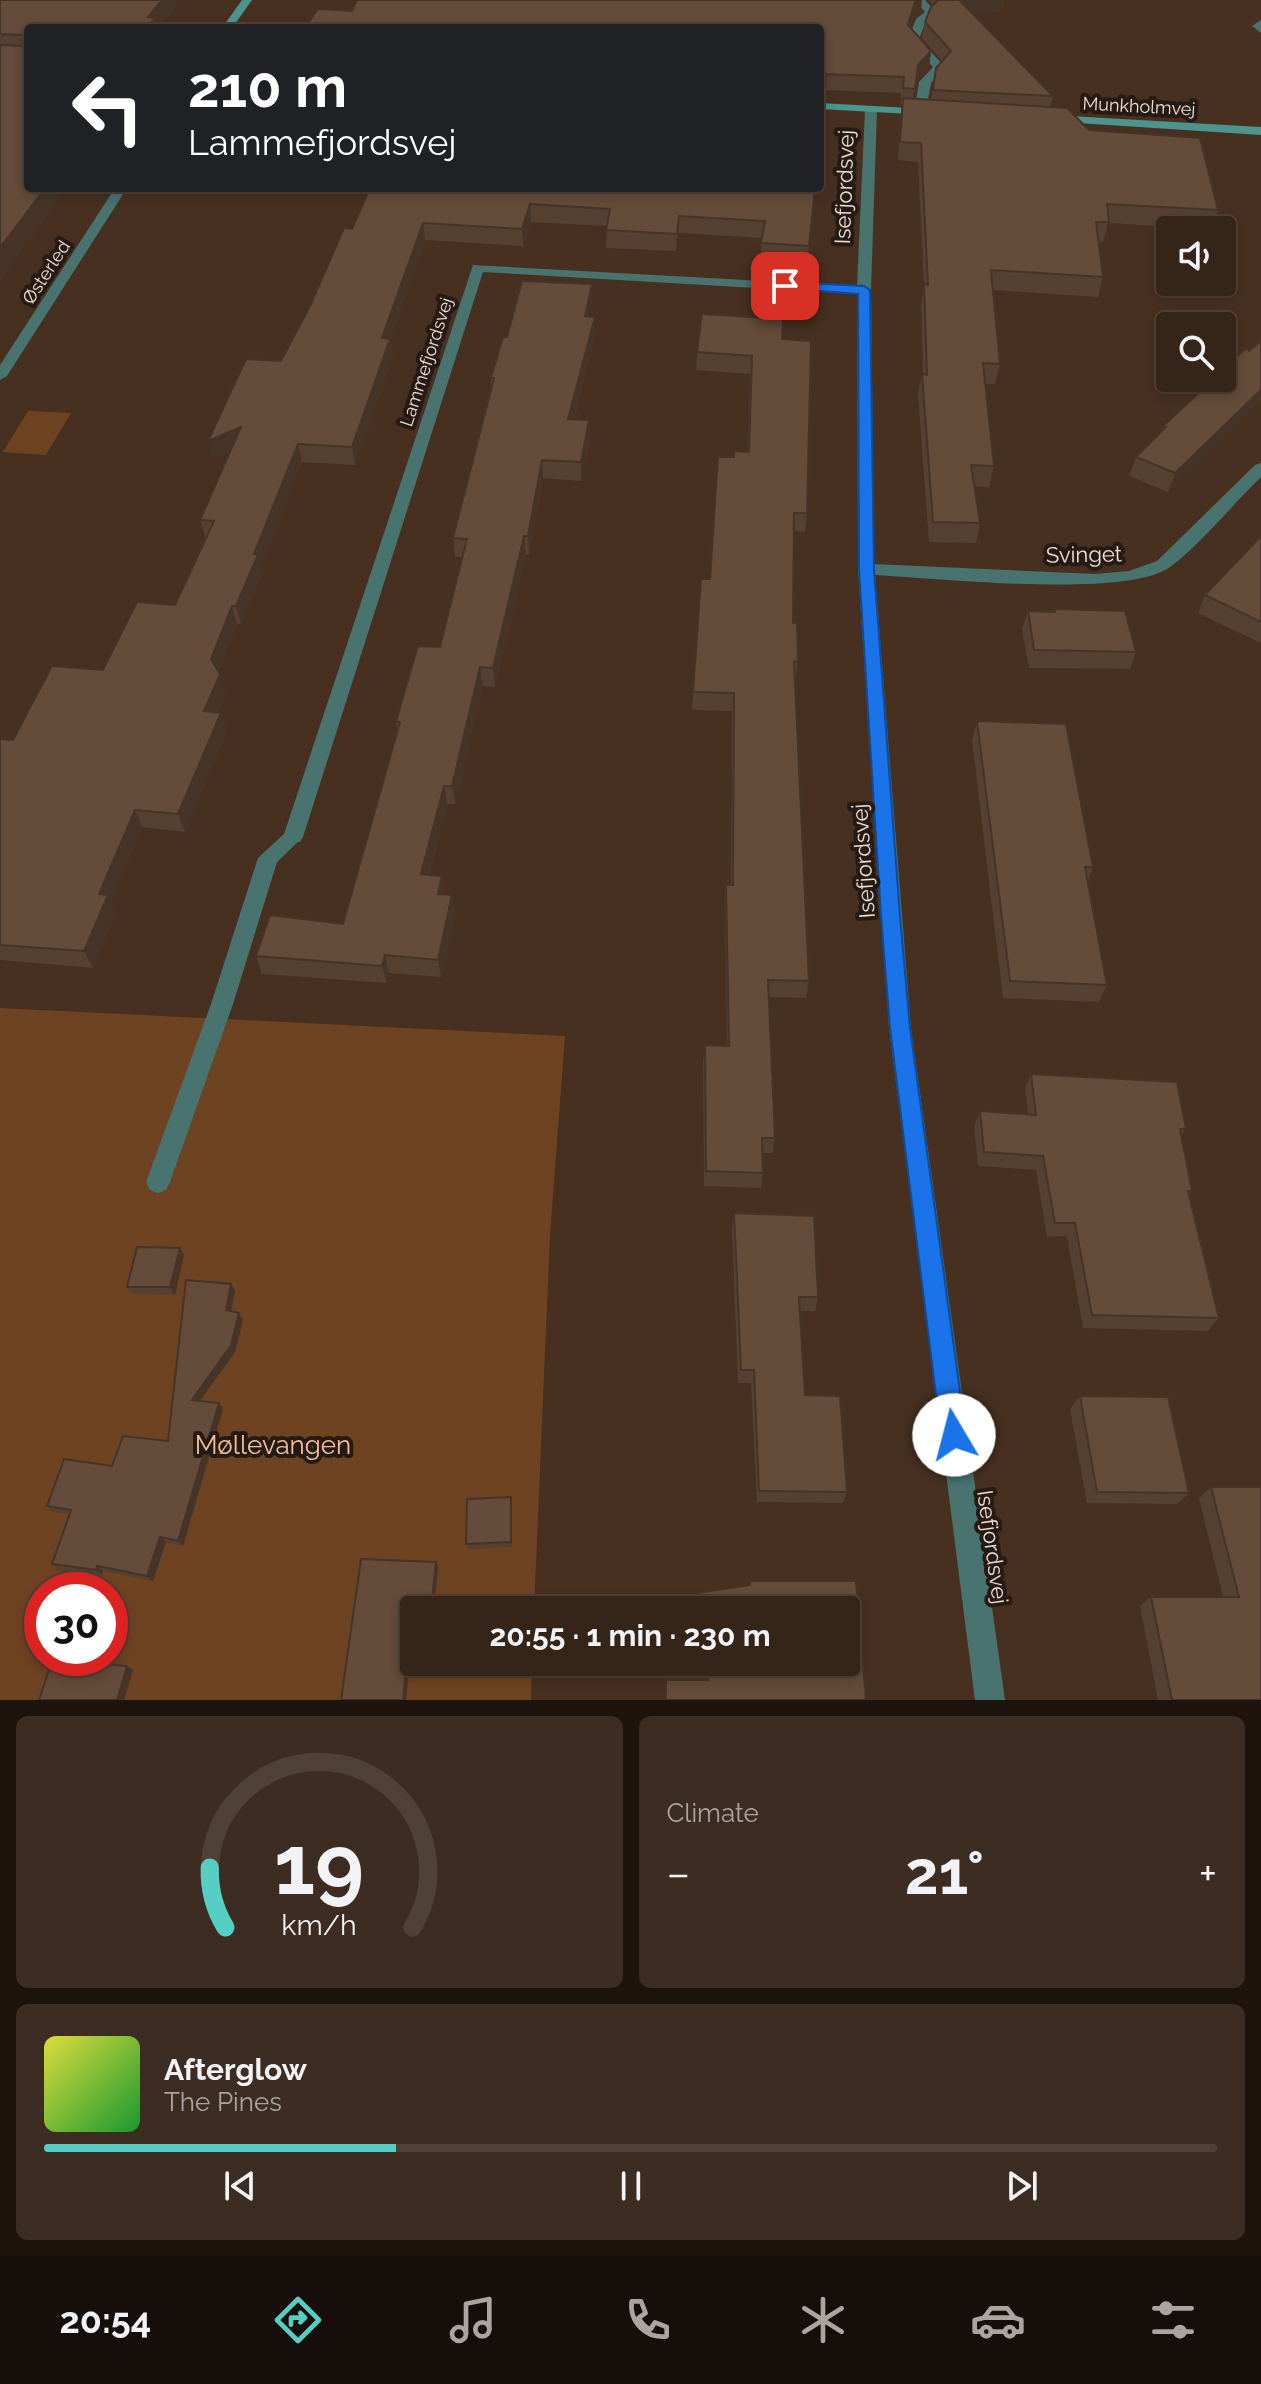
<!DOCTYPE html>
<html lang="en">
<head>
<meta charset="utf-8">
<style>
  body { margin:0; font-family:Raleway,sans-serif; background:#3d2c21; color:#f1f3f6; height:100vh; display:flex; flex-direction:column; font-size:30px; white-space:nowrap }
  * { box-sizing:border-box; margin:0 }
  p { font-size:26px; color:#aaa4a2 }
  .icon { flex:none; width:44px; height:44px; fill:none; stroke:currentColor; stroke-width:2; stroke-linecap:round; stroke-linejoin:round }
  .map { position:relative; height:1700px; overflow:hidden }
  .panel { display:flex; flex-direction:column; gap:16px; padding:16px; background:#1d140d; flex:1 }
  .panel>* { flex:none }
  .guide { position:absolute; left:24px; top:24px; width:800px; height:168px; border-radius:8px; box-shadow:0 4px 12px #0003,0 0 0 2px #4f4137; background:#202124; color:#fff; overflow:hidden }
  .fabs { position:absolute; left:1156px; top:216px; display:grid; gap:16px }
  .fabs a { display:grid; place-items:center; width:80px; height:80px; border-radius:8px; background:#352418; box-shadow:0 4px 12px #0003,0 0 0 2px #4f4137; font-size:40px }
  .speed { position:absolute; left:24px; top:1572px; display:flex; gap:16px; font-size:40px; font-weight:700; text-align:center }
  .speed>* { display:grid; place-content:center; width:104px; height:104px; border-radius:50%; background:#352418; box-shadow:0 4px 12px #0003,0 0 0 2px #4f4137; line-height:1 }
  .speed .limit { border:12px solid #d22; background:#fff; color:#111 }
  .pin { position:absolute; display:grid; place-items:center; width:68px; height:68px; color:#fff; margin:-34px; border-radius:16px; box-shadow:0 4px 12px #0006 }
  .me { position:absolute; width:88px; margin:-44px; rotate:352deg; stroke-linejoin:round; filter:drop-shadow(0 0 6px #0008) }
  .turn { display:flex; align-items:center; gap:28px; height:168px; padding:0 32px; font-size:36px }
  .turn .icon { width:104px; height:104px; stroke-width:2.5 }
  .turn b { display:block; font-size:56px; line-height:68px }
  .big { font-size:60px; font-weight:700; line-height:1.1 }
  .panel .widget { flex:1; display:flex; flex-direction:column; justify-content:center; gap:12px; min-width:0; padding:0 28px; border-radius:12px; background:#3d2c21 }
  .panel .dial { align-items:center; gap:0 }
  .dial svg { height:208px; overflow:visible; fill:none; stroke:#4f4137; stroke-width:7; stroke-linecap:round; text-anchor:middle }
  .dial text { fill:#f1f3f6; stroke:none }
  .song { display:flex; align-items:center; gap:24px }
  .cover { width:96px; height:96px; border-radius:12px; background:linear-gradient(135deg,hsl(60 70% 55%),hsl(130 70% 35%)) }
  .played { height:8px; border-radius:4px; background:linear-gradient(90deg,#56cec4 30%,#4f4137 30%) }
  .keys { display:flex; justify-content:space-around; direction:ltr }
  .heat { display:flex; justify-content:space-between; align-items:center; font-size:44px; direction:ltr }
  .panel .tiles { flex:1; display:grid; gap:16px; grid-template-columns:1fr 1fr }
  .widget:last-child { grid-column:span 2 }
  .trip { position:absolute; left:400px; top:1596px; width:460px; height:80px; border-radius:8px; background:#352418; box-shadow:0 4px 12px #0003,0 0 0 2px #4f4137; font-weight:700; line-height:80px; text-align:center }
  .tabs { display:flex; height:128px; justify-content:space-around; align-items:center; background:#150e0a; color:#aaa4a2 }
  .tabs .icon { width:56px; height:56px }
  .tabs .current { color:#56cec4 }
  .tabs b { font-size:36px; color:#f1f3f6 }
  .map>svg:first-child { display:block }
  .green { fill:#6e4322; fill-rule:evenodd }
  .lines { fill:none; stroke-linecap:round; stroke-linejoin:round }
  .lane { fill:#48736f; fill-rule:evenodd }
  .street { fill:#48736f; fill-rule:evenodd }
  .secondary { fill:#4c948e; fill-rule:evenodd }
  .wall { fill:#564032 }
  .shaded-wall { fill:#463429 }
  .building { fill:#644b3a; stroke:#463429; stroke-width:2 }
  .route { fill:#1a73e8; stroke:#114b97; stroke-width:2 }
  .labels { text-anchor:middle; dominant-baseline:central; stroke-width:8; stroke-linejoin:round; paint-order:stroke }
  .far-street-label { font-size:18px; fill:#eedfd5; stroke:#261b14 }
  .street-label { font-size:22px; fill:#eedfd5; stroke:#261b14 }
  .near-park-label { font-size:26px; fill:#f6be97; stroke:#261b14 }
</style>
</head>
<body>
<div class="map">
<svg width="1261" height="1700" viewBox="0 0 1261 1700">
  <rect width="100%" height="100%" fill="#473020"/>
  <g class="green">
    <polygon points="28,411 71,413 46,455 3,452"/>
    <path d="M0,1008L565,1036L550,1235L534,1610H414V1662H532L531,1700H0ZM42,1590H110V1658H42Z"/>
  </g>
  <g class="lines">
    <polygon class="lane" points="293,829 300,832 303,837 277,862 233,1004 170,1182 166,1190 158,1193 150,1190 146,1182 211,1004 258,858 286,832"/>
    <g class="street">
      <polygon points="914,0 925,0 936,12 926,21 919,39 945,67 931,83 926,112 920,115 914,112 919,82 933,67 908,39 916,19 925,12"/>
      <polygon points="1261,20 1261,33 1252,26"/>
      <path d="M871,106L877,109L871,290L874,564L1095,574L1129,571L1157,561L1255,465L1261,463V477C1234,503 1199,546 1170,567C1127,599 935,578 875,575L911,1028L1005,1700H975L889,1028L858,569L857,294L483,272L303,837L300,842H286L283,837L473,265L857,286L865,109Z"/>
      <polygon points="115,188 127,188 7,376 0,380 0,365"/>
    </g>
    <g class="secondary">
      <polygon points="242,0 252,0 232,28 222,28"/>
      <polygon points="820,103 928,109 934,112 928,115 820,109"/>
      <polygon points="1052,115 1261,127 1261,135 1048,121 1048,117"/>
    </g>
  </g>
  <g class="wall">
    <polygon points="0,0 181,0 159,28 28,28 28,188 66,188 0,280"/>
    <polygon points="929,0 1004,0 1002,10 973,15 1053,96 1050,107 1218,210 1212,229 1108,223 1103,242 1099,241 1103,277 1098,297 993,290 1000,364 995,384 985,384 994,466 989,487 974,486 980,523 976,543 929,542 918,394 922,374 923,375 921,304 924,286 918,162 898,160 902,104 901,104 901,93 825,90 820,141 352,11 921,12 913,18 910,27 931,51 929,67 916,82 913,99 931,100 936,68 942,61 922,38 925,22 933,5"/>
    <polygon points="370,188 815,188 807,264 760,260 762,238 679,233 676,251 606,248 607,226 531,222 523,246 425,240 390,340 393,356 355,465 302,462 261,567 263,573 241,624 237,624 218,672 225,692 217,713 227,731 185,832 142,827 111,901 116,912 93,968 0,960 0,739 13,740 103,670 175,605 206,539 200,520 230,452 213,459 281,361 352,229"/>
    <polygon points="592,302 589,316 595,317 595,335 574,419 590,439 581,481 543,478 529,555 526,555 495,687 483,686 455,804 447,804 429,875 445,894 452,895 455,913 441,977 389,973 387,983 262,974 256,956 343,924 398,731 396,721 440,647 463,557 455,557 453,538 491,388 491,378 507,337"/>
    <polygon points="782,339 807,513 805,532 794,531 793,623 798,662 795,680 809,981 806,998 769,997 775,1138 773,1153 763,1153 763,1173 761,1188 704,1186 703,1061 705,1045 727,1046 725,902 726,885 731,885 732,711 692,710 701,579 710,579 734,457 748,452 750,374 696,370 697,352"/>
    <polygon points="1215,378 1168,492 1129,476 1136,457 1162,431 1163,426"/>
    <polygon points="1261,536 1261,643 1198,613 1205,595"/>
    <polygon points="1054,609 1136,652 1130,669 1029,668 1022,629 1028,611 1053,612"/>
    <polygon points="977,721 1093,867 1088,881 1107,985 1099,1002 1003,998 972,740"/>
    <polygon points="1031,1074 1186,1129 1181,1136 1192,1191 1189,1195 1219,1318 1208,1331 1083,1328 1067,1236 1047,1237 1036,1170 978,1166 974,1126 980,1111 1028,1114 1025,1089"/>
    <polygon points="734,1213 818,1297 815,1311 799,1311 805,1395 847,1492 843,1503 757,1502 751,1383 738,1383 732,1228"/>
    <polygon points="180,1248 184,1255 175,1295 132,1294 127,1287"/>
    <polygon points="231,1284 235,1291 231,1311 243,1320 235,1352 200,1401 223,1409 183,1546 166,1542 153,1581 103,1571 102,1575 59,1570 52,1564 70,1514 53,1512 47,1506 112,1466 168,1441"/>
    <polygon points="1080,1396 1189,1493 1177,1504 1087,1503 1070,1409"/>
    <polygon points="1211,1487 1261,1487 1261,1700 1158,1700 1140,1606 1151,1597 1223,1597 1199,1498"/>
    <polygon points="511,1497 512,1503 512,1547 467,1549 466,1544"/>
    <polygon points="750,1581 856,1581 866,1700 665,1700 666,1680 704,1680 700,1662 846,1662 846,1610 690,1610 698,1593 749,1585"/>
  </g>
  <g class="shaded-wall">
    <polygon points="162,0 181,0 159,28 147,28 148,17"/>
    <polygon points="918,0 922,0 921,12 913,18 906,41 908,25 915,2"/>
    <polygon points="972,0 1004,0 1002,10 958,18 961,2"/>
    <polygon points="931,51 929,67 916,82 912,105 918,65"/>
    <polygon points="826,84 824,100 820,102 820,86"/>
    <polygon points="45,188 66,188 0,280 0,248"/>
    <polygon points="530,204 531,222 523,246 522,229"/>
    <polygon points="679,216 679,233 676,251 677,234"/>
    <polygon points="423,223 425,240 390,340 393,356 355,465 352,447 382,338"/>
    <polygon points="592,284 592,302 586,334 585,316"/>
    <polygon points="595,317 595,335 569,437 568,419"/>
    <polygon points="1261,390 1261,402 1168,492 1175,473"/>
    <polygon points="589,420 590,439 581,481 581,462"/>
    <polygon points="241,427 245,445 213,459 208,441"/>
    <polygon points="298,444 302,462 261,567 263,573 241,624 236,606 254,554"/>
    <polygon points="542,460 543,478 529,555 528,536"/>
    <polygon points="524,536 526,555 495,687 493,668"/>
    <polygon points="232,606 237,624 216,677 211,659"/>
    <polygon points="480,667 483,686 455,804 452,786"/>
    <polygon points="220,674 225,692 210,729 204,711"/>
    <polygon points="221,713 227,731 185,832 178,814"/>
    <polygon points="444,786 447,804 424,892 421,874"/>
    <polygon points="135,810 142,827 111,901 116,912 93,968 84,951 99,894"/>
    <polygon points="442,876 445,894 441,912 438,894"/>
    <polygon points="452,895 455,913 441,977 438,960"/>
    <polygon points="385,955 389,973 387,983 382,966"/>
    <polygon points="180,1248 184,1255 175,1295 170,1287"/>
    <polygon points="231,1284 235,1291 230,1317 226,1310"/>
    <polygon points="239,1313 243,1320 235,1352 196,1406 192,1400"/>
    <polygon points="219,1403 223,1409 183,1546 178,1541"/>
    <polygon points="511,1497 512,1503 512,1547 511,1542"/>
    <polygon points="160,1537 166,1542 153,1581 147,1576"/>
    <polygon points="436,1562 438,1567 434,1610 431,1610"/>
    <polygon points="97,1566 103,1571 102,1575 96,1570"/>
    <polygon points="410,1628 413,1633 406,1700 403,1700"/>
    <polygon points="127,1666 133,1670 124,1700 117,1700"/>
  </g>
  <g class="building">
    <polygon points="0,0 162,0 148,17 155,18 147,28 28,28 28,188 45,188 0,248 0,45 22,46 25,38 22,35 0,34"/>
    <polygon points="357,0 918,0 915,2 908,25 931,51 918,65 915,89 903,88 904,77 826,74 826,84 820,86 820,28 305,28 318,9 352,11"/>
    <polygon points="938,0 972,0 961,2 1053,96 933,90 936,68 951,51 925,22 931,7"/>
    <polygon points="820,95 825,96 820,141"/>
    <polygon points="903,98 1067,108 1089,130 1200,138 1218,210 1107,204 1109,222 1096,222 1103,277 991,270 1000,364 983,363 994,466 971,465 980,523 933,522 922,374 927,375 924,284 928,285 921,143 900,142"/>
    <polygon points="370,188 815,188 809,246 761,243 765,221 679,216 677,234 606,230 610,209 530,204 522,229 423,223 382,338 390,339 352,447 298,444 254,554 258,555 236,606 232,606 211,659 220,674 204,711 221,713 178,814 135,810 99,894 108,895 84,951 0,945 0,739 13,740 52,666 103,670 137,602 175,605 214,521 200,520 241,427 208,441 246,359 281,361 310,306 344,228 352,229"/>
    <polygon points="522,281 592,284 585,316 595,317 568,419 589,420 581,462 542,460 528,536 524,536 493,668 480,667 452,786 444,786 421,874 442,876 438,894 452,895 438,960 385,955 382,966 256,956 270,915 343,924 400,722 396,721 418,646 440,647 467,539 453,538 494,378 491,378 503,337 507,337"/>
    <polygon points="702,314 783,319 782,339 811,341 807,513 794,513 793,623 797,623 798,662 794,661 809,981 768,980 775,1138 762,1138 763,1173 706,1171 705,1045 729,1046 726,885 733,885 734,693 693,692 701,579 710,579 718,457 734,457 734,451 749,452 752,356 697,352"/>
    <polygon points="1261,341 1261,390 1175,473 1136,457 1166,427 1163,426 1215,378 1222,378 1222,371 1246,348 1249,351"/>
    <polygon points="1261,536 1261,622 1205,595"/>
    <polygon points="1054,609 1125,611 1136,652 1034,650 1028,611 1055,612"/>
    <polygon points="977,721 1066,724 1093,867 1085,867 1107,985 1010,981"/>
    <polygon points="1031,1074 1177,1082 1186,1129 1180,1129 1192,1191 1188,1191 1219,1318 1092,1315 1075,1223 1055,1223 1043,1156 984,1152 980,1111 1036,1115"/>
    <polygon points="734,1213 814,1216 818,1297 799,1297 805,1395 840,1396 847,1492 759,1491 754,1370 741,1370"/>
    <polygon points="137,1247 180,1248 170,1287 127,1287"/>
    <polygon points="186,1280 231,1284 226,1310 239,1313 231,1345 192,1400 219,1403 178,1541 160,1537 147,1576 97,1566 96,1570 52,1564 71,1510 47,1506 64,1459 112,1466 123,1436 168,1441"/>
    <polygon points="1080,1396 1168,1397 1189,1493 1097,1492"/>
    <polygon points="1211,1487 1261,1487 1261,1700 1172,1700 1151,1597 1239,1597"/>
    <polygon points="511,1497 511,1542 466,1544 467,1499"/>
    <polygon points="361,1559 436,1562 431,1610 414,1610 414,1629 410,1628 403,1700 341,1700"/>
    <polygon points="750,1581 856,1581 866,1700 666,1700 666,1680 708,1680 703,1662 846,1662 846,1610 691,1610 698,1593 750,1585"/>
    <polygon points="53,1658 127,1666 117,1700 39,1700"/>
  </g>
  <polygon class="route" points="785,282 864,286 870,290 874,569 900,916 910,1028 966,1435 962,1444 954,1447 945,1444 941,1435 890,1028 881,916 859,569 858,294 780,288 778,286"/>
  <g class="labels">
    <g class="far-street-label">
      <text transform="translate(1139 106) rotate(3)">Munkholmvej</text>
      <text transform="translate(46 272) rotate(-57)">Østerled</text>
      <text transform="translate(426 362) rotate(-72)">Lammefjordsvej</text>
    </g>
    <g class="street-label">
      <text transform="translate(844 187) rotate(-88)">Isefjordsvej</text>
      <text transform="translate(1084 554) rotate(-1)">Svinget</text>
      <text transform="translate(863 861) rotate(-94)">Isefjordsvej</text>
      <text transform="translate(993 1547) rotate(82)">Isefjordsvej</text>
    </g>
    <g class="near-park-label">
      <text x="273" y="1445">Møllevangen</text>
    </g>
  </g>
</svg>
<div class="fabs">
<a><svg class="icon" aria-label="sound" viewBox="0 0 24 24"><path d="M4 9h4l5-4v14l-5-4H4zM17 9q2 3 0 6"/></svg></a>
<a><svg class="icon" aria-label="search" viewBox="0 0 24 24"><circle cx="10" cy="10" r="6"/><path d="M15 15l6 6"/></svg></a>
</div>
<div class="speed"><div class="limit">30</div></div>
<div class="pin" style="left:785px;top:286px;background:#d93025"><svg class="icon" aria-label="arrive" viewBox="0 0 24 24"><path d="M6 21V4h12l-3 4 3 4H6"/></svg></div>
<svg class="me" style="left:954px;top:1435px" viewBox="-20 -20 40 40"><circle r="19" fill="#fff"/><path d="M0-13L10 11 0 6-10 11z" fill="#1a73e8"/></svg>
<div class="trip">20:55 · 1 min · 230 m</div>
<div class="guide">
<div class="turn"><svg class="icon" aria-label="left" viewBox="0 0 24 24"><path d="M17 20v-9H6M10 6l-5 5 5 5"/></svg><div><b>210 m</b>Lammefjordsvej</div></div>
</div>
</div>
<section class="panel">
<div class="tiles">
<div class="widget dial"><svg viewBox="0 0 100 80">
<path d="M14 69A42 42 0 1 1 86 69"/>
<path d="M14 69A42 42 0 0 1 8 46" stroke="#56cec4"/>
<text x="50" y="56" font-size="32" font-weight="700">19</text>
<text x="50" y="72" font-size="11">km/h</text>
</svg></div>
<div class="widget"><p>Climate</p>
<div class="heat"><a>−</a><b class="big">21°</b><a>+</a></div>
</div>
<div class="widget">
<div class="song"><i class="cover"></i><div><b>Afterglow</b><p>The Pines</p></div></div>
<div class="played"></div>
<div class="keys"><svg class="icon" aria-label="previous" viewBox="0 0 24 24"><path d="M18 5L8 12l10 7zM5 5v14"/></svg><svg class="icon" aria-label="pause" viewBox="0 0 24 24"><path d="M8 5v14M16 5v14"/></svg><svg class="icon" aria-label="next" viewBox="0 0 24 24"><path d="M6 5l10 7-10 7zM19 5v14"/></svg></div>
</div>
</div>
</section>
<nav class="tabs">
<b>20:54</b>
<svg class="icon current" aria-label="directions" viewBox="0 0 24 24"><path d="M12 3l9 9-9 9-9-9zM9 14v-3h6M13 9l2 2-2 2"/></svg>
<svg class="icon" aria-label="music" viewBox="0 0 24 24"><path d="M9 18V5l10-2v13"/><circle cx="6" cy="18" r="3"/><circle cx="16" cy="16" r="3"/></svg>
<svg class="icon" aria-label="phone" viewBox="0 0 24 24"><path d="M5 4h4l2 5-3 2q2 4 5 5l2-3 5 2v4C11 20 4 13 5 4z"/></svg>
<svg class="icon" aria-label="climate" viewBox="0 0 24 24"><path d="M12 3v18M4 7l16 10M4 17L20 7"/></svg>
<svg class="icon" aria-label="car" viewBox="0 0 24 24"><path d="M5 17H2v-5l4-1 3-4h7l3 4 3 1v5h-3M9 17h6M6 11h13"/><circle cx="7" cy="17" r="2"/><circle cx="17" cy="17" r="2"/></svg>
<svg class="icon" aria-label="filters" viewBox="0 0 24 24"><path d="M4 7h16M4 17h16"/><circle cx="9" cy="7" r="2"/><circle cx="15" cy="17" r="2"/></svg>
</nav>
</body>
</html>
